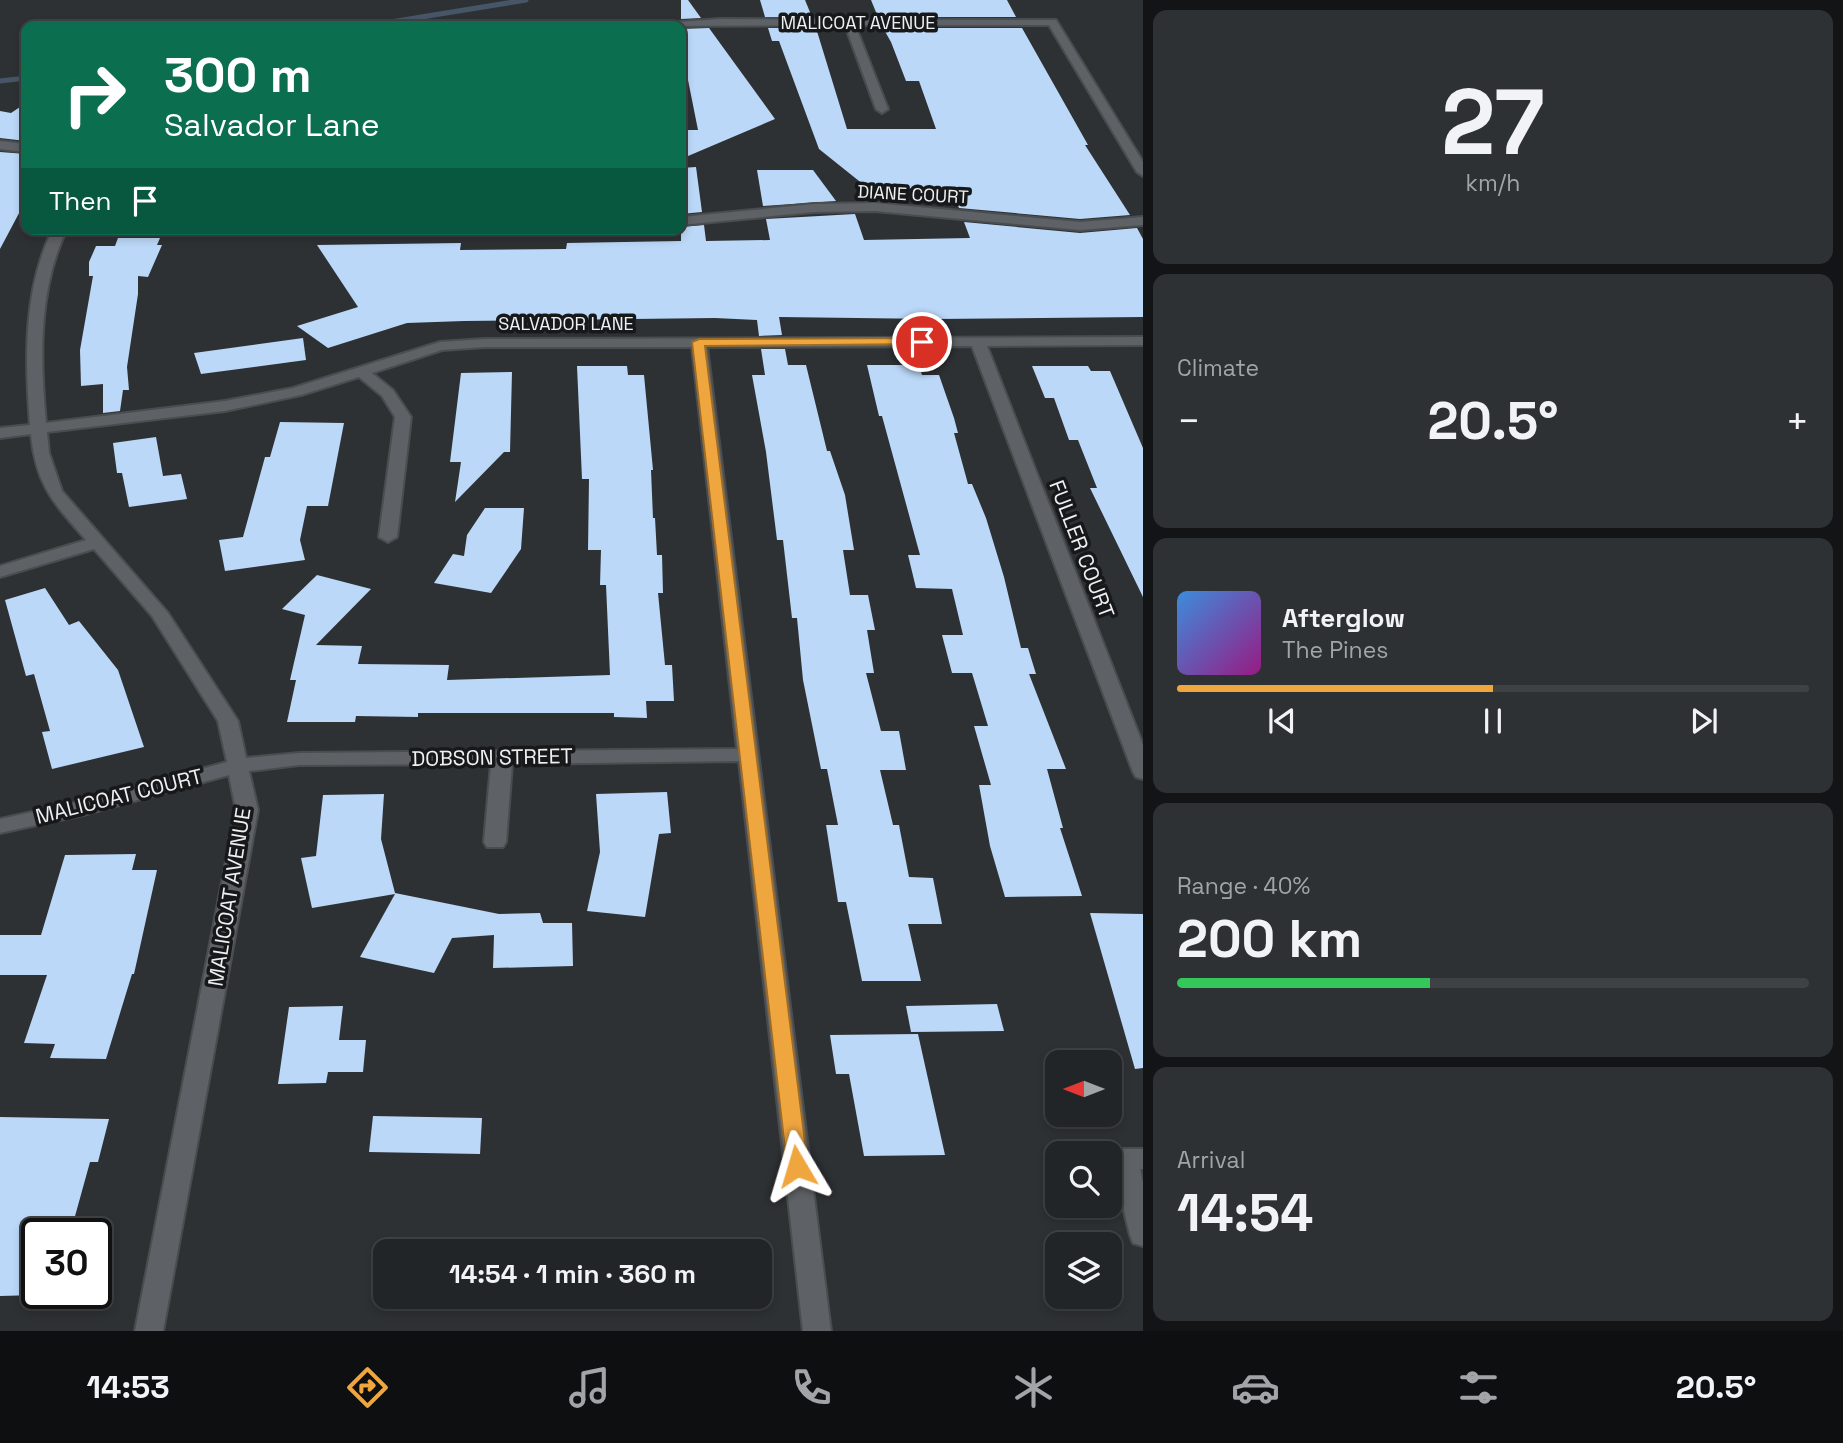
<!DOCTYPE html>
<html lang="en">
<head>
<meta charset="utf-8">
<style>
  body { margin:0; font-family:"Space Grotesk",sans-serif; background:#2e3133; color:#f1f3f6; height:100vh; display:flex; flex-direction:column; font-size:26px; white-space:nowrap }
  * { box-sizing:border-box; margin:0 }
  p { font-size:23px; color:#a2a5a7 }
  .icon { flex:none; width:38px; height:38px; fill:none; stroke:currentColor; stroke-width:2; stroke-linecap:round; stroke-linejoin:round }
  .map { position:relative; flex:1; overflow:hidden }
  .drawer { display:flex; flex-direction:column; gap:10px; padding:10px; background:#131415; width:700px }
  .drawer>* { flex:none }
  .banner { position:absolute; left:21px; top:21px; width:665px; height:214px; border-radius:14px; box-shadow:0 4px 10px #0003,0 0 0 2px #3f4244; background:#0b6e4f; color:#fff; overflow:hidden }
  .needle { width:46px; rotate:270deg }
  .fabs { position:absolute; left:1045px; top:1050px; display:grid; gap:14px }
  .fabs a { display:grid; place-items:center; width:77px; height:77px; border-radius:14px; background:#222527; box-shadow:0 4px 10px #0003,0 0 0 2px #3f4244; font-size:35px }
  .speed { position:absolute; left:21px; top:1218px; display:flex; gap:14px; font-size:35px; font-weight:700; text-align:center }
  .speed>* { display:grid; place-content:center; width:91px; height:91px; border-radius:50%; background:#222527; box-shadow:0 4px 10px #0003,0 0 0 2px #3f4244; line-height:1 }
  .speed .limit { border:4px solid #111; border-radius:10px; background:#fff; color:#111 }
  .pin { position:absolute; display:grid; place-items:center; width:60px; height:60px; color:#fff; margin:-30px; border:4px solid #fff; border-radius:50%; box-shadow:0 2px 7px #0007 }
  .me { position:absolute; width:77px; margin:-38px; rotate:353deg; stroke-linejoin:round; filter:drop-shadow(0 0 5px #0008) }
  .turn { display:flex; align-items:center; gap:24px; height:147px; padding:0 28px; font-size:32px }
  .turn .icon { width:91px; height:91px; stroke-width:2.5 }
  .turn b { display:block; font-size:49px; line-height:60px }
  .then { display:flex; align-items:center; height:66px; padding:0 28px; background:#0003; gap:14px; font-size:26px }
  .big { font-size:52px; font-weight:800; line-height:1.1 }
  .drawer .widget { flex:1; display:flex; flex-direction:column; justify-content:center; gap:10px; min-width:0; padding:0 24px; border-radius:14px; background:#2e3133 }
  .drawer .dial { align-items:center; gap:0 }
  .dial b { font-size:91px; line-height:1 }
  .song { display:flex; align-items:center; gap:21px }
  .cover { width:84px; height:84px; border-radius:10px; background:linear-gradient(135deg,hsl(210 70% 55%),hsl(310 70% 35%)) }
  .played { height:7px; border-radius:4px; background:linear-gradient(90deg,#f0a63f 50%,#3f4244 50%) }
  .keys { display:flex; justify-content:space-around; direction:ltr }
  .heat { display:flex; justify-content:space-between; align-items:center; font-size:38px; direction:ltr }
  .charge { height:10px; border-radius:5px; background:linear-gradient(90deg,#34c759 40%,#3f4244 0) }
  .trip { position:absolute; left:373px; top:1239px; width:399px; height:70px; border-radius:14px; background:#222527; box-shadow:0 4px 10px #0003,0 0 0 2px #3f4244; font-weight:800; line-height:70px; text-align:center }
  .tab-bar { display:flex; height:112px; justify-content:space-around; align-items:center; background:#0e0f10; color:#a2a5a7 }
  .tab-bar .icon { width:49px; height:49px }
  .tab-bar .selected { color:#f0a63f }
  .tab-bar b { font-size:32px; color:#f1f3f6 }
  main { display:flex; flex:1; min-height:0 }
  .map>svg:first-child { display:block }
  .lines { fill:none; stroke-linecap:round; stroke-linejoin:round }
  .stream { stroke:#475667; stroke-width:5 }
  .building { fill:#bbd8f8 }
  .minor-casing { stroke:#4a4d4f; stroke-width:4 }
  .minor { fill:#5e6165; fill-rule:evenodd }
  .route { fill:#f0a63f; stroke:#9c6c29; stroke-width:2 }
  .labels { text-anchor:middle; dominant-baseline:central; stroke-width:7; stroke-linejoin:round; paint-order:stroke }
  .far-street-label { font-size:18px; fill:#eef0f2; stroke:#17181a }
  .street-label { font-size:21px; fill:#eef0f2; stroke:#17181a }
</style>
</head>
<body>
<main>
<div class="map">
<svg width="1143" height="1331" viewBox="0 0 1143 1331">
  <rect width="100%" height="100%" fill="#2e3134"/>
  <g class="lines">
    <g class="stream">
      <polyline points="366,26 526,0"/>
      <polyline points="0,81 26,78"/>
    </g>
  </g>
  <g class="building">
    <polygon points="681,0 688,0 701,18 681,19"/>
    <polygon points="760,0 805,0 812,17 765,17"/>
    <polygon points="871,0 1007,0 1016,17 878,17"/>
    <polygon points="709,28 775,119 681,159 681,130 698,130 688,80 685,80 681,29"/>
    <polygon points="768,28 816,28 847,129 936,129 919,81 906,81 891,42 883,28 1022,28 1088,145 1085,145 1130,215 1080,219 959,208 951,188 869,189 819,149 779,41 772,41"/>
    <polygon points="26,103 26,141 0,138 0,111 11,113"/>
    <polygon points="0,152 26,154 26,200 0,249"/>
    <polygon points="696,167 702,212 681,214 681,168"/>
    <polygon points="757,170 813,170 836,201 763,206"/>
    <polygon points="855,214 864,240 970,238 964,222 1080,233 1137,228 1143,239 1143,317 935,319 779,317 782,335 759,336 757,320 715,318 464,321 407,323 328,348 297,326 358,307 317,245 461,243 460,250 566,249 567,243 681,241 681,227 704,225 706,241 770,240 766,219"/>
    <polygon points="118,238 160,238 157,245 162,245 148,277 138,276 138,294 127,367 129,390 123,390 120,411 103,413 103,384 81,386 80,350 93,276 89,276 89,262 96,246 115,246"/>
    <polygon points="303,338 306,360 201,374 194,353"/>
    <polygon points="761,349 785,349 788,365 806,365 827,451 830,451 845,495 854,550 843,550 850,595 868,595 875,630 867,630 874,673 866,673 881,731 899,731 906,770 880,770 893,825 899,825 909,877 933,878 942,924 908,924 921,981 862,981 846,902 838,902 826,825 838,825 827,769 821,769 803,680 797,618 792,618 783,540 777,540 766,452 752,375 765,375"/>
    <polygon points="867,365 919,365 922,375 939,375 954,418 958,433 954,433 968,484 972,484 986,518 1004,577 1021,648 1028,648 1036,674 1029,674 1066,769 1047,769 1063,828 1060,828 1082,896 1005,897 990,846 979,785 991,785 974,726 988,726 972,673 952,673 942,635 963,635 952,589 916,588 908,555 920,555 882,416 879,416"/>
    <polygon points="577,366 627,366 628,375 644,375 653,470 651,470 653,518 655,518 657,555 662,555 663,593 658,593 665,665 672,665 674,701 646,701 647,718 614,717 614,713 418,713 418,717 356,716 355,722 287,722 296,680 290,680 305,615 282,609 317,575 371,589 316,645 362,646 358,664 449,665 447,680 610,675 606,585 600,585 601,550 588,550 589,479 582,479"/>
    <polygon points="1032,366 1088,366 1091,371 1110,371 1143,448 1143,597 1090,488 1097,488 1078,440 1069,440 1054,398 1045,398"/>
    <polygon points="512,372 510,452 504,452 455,502 461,462 450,462 461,373"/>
    <polygon points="280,422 344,423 328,506 307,506 300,540 305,560 225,571 219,540 243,537 265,457 270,457"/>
    <polygon points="156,437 163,476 181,474 187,499 129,507 122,473 117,473 113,443"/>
    <polygon points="485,508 524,508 521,549 491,593 434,583 453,554 464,556 467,535"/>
    <polygon points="45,588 69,625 79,621 118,670 144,747 52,769 42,732 50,731 34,674 26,676 5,600"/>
    <polygon points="667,792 671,833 659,834 645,917 587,911 600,852 596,794"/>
    <polygon points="384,794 381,839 395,893 499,914 540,913 543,923 572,923 573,966 493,968 494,935 452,938 434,973 360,957 395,894 312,908 301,858 316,856 323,795"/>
    <polygon points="136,854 132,870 157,870 134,974 132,974 106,1059 50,1058 55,1044 24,1043 47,975 0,975 0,935 41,935 65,855"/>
    <polygon points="1090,913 1143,914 1143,1068 1135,1069"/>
    <polygon points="997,1004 1004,1031 911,1032 906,1006"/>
    <polygon points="343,1006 339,1040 366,1040 363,1072 328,1072 326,1083 278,1084 289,1007"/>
    <polygon points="918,1034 945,1155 864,1156 849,1074 836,1074 830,1035"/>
    <polygon points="373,1116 482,1118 480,1154 369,1152"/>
    <polygon points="0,1117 109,1119 98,1162 90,1162 72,1227 37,1227 37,1295 0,1296"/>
  </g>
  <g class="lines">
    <defs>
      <g id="minor">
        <polygon points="720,19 1056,20 1143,162 1143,176 1137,172 1049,25 855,25 888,109 882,113 876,109 845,25 659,26 664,23"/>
        <polygon points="0,141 26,144 26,152 0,149"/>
        <polygon points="875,203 1080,222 1143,217 1143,225 1080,230 875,211 814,212 681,225 681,217 814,204"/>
        <path d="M53,229H67C38,288 40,359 46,423L225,401L293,388L440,342L485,339L1143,337V345L987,346L1143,745V779L1136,777L1133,772L972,346L707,347L831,1331H803L739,761L512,764L506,842L503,847H487L484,842L491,764L299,765L249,771L258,810L163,1331H135L236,810L229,775L83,815L0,833V819L83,801L227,762L218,721L152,616L94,549L0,577V566L86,540C54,503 36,486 31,434L0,438V428L30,425C25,360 23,288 53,229ZM485,347H692L737,749L299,753L246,758L238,721L168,613L62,491L49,453L47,432L225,411L301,395L359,377L382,396L395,417L379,537L388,542L397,537L411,417L393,390L372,373L442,350Z"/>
        <polygon points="1124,1149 1143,1149 1143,1169 1140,1169 1143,1182 1143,1246 1133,1243 1130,1235 1111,1159 1115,1152"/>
      </g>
    </defs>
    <use href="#minor" class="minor-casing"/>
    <use href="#minor" class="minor"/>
  </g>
  <polygon class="route" points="922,338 927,339 927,344 705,346 808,1166 805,1172 797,1175 790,1172 787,1166 692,342 699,339"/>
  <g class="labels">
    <g class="far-street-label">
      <text x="858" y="22">MALICOAT AVENUE</text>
      <text transform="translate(913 194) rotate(3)">DIANE COURT</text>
      <text x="566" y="323">SALVADOR LANE</text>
    </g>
    <g class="street-label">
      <text transform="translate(1082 549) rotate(69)">FULLER COURT</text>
      <text transform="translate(492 757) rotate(-1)">DOBSON STREET</text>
      <text transform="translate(119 796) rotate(-14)">MALICOAT COURT</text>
      <text transform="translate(229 897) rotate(-81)">MALICOAT AVENUE</text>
    </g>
  </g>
</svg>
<div class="fabs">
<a><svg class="needle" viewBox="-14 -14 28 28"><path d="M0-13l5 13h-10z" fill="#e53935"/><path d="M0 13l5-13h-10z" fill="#a2a5a7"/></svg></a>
<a><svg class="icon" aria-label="search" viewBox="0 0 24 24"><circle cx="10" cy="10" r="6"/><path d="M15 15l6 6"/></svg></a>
<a><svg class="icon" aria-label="layers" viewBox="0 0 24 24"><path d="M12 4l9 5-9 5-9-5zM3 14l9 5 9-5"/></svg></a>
</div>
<div class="speed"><div class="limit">30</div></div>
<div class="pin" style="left:922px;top:342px;background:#d93025"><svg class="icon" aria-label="arrive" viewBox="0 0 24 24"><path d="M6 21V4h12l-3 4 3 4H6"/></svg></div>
<svg class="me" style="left:797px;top:1166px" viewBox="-20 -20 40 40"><path d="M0-17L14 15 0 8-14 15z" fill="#f0a63f" stroke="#fff" stroke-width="4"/></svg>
<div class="trip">14:54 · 1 min · 360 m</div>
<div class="banner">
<div class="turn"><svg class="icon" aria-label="right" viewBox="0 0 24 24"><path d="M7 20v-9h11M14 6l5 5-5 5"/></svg><div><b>300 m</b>Salvador Lane</div></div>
<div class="then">Then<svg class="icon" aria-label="arrive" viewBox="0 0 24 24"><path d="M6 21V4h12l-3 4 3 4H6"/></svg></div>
</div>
</div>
<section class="drawer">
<div class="widget dial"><b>27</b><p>km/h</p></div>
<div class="widget"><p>Climate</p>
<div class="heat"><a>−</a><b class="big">20.5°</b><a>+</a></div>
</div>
<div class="widget">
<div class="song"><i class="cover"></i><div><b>Afterglow</b><p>The Pines</p></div></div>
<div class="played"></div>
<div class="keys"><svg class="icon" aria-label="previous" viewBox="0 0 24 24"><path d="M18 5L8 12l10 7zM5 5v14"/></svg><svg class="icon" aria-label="pause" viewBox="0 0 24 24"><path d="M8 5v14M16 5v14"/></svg><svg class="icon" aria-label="next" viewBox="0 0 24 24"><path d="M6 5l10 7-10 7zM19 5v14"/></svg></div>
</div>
<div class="widget"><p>Range · 40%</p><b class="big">200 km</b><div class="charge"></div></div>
<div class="widget"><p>Arrival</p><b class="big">14:54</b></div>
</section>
</main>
<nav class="tab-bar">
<b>14:53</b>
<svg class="icon selected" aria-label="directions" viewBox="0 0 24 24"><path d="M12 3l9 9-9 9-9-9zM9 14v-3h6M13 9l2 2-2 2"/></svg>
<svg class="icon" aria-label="music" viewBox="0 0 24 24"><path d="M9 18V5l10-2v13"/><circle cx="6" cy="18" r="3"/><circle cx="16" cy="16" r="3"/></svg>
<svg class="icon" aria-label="phone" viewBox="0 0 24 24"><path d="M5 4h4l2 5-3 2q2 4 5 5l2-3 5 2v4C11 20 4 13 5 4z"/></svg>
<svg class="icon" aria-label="climate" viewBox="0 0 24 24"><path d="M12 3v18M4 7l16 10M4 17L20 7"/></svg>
<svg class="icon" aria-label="car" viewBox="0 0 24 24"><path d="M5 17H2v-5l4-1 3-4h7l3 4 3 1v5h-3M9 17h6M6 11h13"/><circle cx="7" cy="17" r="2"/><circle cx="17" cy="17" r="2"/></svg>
<svg class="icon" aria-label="filters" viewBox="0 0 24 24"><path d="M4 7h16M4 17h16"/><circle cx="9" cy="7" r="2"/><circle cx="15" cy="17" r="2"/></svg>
<b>20.5°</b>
</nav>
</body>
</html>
